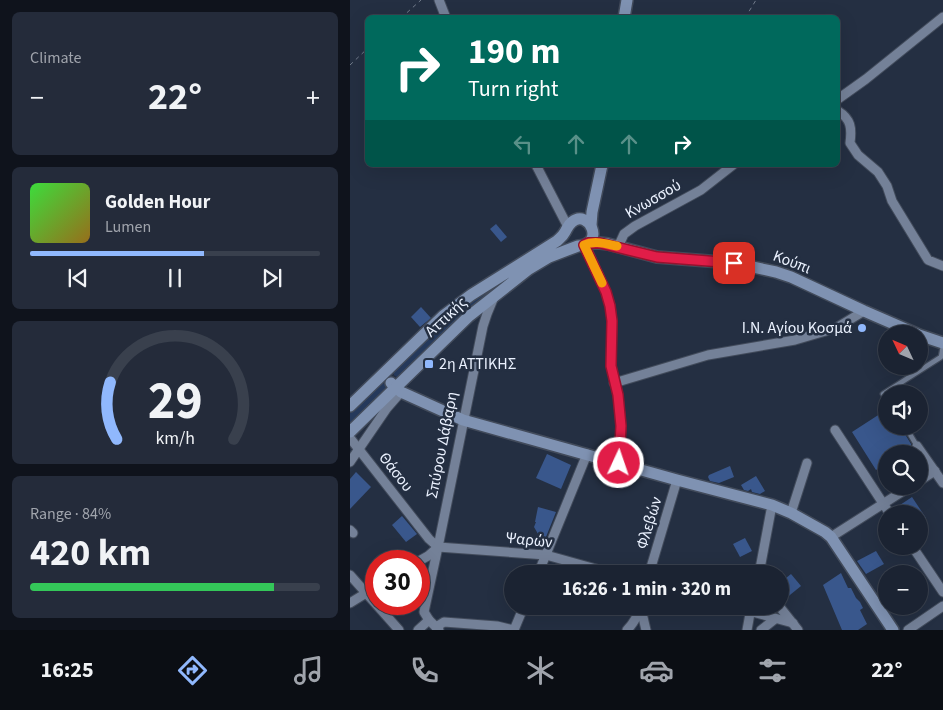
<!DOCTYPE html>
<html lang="en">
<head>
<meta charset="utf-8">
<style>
  body { margin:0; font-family:"Source Sans 3",sans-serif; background:#242b3a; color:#f1f3f6; height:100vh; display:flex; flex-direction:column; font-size:19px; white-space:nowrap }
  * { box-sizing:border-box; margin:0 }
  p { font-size:16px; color:#a0a4ac }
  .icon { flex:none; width:28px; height:28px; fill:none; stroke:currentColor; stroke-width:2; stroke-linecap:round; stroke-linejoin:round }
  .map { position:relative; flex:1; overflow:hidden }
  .sheet { display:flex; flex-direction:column; gap:12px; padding:12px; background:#0f131c; width:350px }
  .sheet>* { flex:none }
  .banner { position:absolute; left:15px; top:15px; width:475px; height:152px; border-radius:8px; box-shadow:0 5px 20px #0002,0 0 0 1px #39404d; background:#00695c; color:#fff; overflow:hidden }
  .needle { width:32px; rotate:314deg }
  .buttons { position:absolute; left:528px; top:325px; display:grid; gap:10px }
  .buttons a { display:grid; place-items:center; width:50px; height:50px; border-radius:50%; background:#1b2332; box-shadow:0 5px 20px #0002,0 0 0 1px #39404d; font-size:25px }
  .speed { position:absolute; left:15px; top:550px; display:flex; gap:10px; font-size:25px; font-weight:700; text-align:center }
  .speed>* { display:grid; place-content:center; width:65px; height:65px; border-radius:50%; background:#1b2332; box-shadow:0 5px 20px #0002,0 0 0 1px #39404d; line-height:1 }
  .speed .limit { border:8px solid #d22; background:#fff; color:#111 }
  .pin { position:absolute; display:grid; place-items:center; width:42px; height:42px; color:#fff; margin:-21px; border-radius:10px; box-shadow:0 2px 8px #0006 }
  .me { position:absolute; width:55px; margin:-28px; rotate:3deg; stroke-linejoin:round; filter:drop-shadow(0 0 4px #0008) }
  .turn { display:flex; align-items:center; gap:18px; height:105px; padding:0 20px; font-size:22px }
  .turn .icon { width:65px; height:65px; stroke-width:2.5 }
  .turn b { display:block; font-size:35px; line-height:42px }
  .lanes { display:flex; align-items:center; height:48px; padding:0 20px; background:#0003; justify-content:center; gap:25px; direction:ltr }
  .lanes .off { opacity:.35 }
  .big { font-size:38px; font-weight:700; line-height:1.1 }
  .sheet .card { flex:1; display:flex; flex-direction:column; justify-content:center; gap:8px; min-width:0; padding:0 18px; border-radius:8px; background:#242b3a }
  .sheet .dial { align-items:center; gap:0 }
  .dial svg { height:130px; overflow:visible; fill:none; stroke:#39404d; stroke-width:7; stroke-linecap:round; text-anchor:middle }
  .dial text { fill:#f1f3f6; stroke:none }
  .song { display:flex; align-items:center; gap:15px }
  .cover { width:60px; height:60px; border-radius:8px; background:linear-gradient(135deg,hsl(120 70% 55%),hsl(40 70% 35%)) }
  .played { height:5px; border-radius:2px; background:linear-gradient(90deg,#90b8fd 60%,#39404d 60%) }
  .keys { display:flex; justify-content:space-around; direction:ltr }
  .heat { display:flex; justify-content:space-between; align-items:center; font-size:28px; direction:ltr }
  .charge { height:8px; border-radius:4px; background:linear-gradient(90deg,#34c759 84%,#39404d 0) }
  .trip { position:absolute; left:154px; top:565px; width:285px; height:50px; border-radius:25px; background:#1b2332; box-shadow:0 5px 20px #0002,0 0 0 1px #39404d; font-weight:700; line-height:50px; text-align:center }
  .tab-bar { display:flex; height:80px; justify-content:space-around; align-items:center; background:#0b0e14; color:#a0a4ac }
  .tab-bar .icon { width:35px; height:35px }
  .tab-bar .current { color:#90b8fd }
  .tab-bar b { font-size:22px; color:#f1f3f6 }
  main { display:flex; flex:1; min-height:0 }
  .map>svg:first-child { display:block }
  .green { fill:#25395b }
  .building { fill:#39578c }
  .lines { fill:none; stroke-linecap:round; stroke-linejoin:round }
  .lane-casing { stroke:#424b5b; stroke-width:7 }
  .street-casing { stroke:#424b5b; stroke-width:11 }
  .secondary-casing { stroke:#424b5b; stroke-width:14 }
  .path { stroke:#727c8c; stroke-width:1; stroke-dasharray:4 4; stroke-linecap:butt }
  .lane { stroke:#748198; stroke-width:4.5 }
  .street { stroke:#748198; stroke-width:9 }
  .secondary { stroke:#7f92b2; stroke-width:11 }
  .route-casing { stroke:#92132f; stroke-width:12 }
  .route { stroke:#e11d48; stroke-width:9 }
  .slow { stroke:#f59e0b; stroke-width:9 }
  .poi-dot { fill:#90b8fd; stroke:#242f42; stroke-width:2 }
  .labels { text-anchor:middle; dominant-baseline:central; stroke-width:5; stroke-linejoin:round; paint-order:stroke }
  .street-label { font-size:16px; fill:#eaf1fe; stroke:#242f42 }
  .poi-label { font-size:16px; fill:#eaf1fe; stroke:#242f42; text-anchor:end }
</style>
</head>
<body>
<main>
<section class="sheet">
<div class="card"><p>Climate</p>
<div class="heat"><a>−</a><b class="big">22°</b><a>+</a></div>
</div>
<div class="card">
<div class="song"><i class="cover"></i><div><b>Golden Hour</b><p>Lumen</p></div></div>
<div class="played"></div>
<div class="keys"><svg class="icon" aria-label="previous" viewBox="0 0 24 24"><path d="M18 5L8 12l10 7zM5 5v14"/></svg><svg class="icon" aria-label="pause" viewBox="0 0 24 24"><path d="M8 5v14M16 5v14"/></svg><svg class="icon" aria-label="next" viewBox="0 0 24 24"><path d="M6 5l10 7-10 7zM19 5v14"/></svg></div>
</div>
<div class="card dial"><svg viewBox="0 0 100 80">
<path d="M14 69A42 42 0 1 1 86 69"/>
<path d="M14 69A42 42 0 0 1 10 34" stroke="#90b8fd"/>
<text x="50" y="56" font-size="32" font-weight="700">29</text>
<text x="50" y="72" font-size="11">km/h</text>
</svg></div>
<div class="card"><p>Range · 84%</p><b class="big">420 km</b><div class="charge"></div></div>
</section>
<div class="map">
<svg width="593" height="630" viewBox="0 0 593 630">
  <rect width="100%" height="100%" fill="#242f42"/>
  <g class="green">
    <polygon points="213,243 216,246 48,378 44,375 43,371 102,315"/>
    <polygon points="31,382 36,385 38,388 0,428 0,412 29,383"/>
  </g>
  <g class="building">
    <polygon points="146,224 157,237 151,242 140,229"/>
    <polygon points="71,307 81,318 70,327 61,317"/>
    <polygon points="536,410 536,426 550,426 561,444 561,447 551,454 536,454 536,463 526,470 502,432"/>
    <polygon points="197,454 221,465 211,489 186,478"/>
    <polygon points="380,466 384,477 369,483 360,481 358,477 359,475"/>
    <polygon points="6,472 21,487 0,509 0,479"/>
    <polygon points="406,476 415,491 410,494 402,492 401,489 398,491 394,490 391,485"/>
    <polygon points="562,497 576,518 569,523 569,514 552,514 547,507"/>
    <polygon points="188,507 206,512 196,537 191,539 184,527 186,522 185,522"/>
    <polygon points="52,516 67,534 56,542 42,525"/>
    <polygon points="395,538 402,551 390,557 383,544"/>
    <polygon points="526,551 534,564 516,574 507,561"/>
    <polygon points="491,573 498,588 501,588 506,598 510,602 513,608 510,610 517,624 508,630 492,630 473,585"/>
    <polygon points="441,574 451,586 435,599 430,593 430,583"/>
  </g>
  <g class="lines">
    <defs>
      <g id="lane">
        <polyline points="536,398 533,394 591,357 593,346"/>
        <polyline points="555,426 567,446"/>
      </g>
      <g id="street">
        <polyline points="89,0 96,18"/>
        <polyline points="488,99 516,79 593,17"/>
        <path d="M488,111C501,119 502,128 500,143L508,155L528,172L537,186L542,201L578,260L593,266"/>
        <polyline points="186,165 218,227"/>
        <polyline points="235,245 256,292 260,305 262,321 261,366 268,395 271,426 269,463"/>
        <polyline points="268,247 274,234 285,226 351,190 383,165"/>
        <polyline points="264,383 358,355 445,340 486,328 514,311"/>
        <polyline points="485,430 540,514"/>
        <polyline points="0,438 79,539 88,547 74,612 79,620 89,630"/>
        <polyline points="567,446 593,483"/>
        <polyline points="0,462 37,408 51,392"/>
        <polyline points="569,481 585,471"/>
        <polyline points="441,513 457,463"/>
        <polyline points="0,530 3,533"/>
        <polyline points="481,537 561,486"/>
        <polyline points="562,546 593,592"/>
        <polyline points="88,547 196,555 264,574"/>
        <polyline points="69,561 78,556 88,547 133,326 137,314 144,297"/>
        <polyline points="188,574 237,454"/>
        <polyline points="299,574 327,480"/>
        <polyline points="409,574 422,505"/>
        <polyline points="0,575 49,630"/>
        <polyline points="0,603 26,587"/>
        <polyline points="380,606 443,623"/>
        <polyline points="429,606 448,630"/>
        <polyline points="289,611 292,613 296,630"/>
        <polyline points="86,627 94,622 147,626 164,630"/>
        <polyline points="68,630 79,620"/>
        <polyline points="164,630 174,606"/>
        <path d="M277,630C283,624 288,615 291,606"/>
        <polyline points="397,630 401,608"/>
        <polyline points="411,630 425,619"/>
        <polyline points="558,630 593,606"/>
      </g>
      <g id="secondary">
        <polyline points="274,18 277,0"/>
        <polyline points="241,225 242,212 252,165"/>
        <polyline points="238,243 250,243 258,244 307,257 384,263 426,272 441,277 514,311 567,334"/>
        <polyline points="569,335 593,343"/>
        <polyline points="41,383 51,392 113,420 327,480 422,505 441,513 475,532 481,537 543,630"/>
        <path d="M0,406L93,316L121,295L207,241C210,238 213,236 215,232C217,229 218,225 222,222C239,208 256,245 228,246L199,257L179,269L118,317L0,432"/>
      </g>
    </defs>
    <use href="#lane" class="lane-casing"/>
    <use href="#street" class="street-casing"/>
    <use href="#secondary" class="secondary-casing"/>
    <g class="path">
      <polyline points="51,18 71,0"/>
      <polyline points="395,18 406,0"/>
      <polyline points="0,65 18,48"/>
    </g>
    <use href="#lane" class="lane"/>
    <use href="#street" class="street"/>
    <use href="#secondary" class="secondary"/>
  </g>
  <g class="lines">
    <defs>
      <polyline id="route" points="269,463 271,426 268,395 261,366 262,321 260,306 256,292 234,245 238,243 250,243 307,257 384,263"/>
    </defs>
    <use href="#route" class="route-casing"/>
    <use href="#route" class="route"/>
    <path class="slow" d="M252,283L234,245C245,240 256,244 267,246"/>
  </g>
  <g class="poi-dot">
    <circle cx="512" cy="328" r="5"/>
    <rect x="74" y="359" width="10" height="10" rx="2.5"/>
  </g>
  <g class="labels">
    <g class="street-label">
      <text transform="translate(303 199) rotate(-30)">Κνωσσού</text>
      <text transform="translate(442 262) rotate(21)">Κούπι</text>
      <text transform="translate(96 317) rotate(-43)">Αττικής</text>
      <text transform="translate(92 445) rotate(-79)">Σπύρου Δάβαρη</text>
      <text transform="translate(46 472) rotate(52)">Θάσου</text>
      <text transform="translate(299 523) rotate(-73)">Φλεβών</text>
      <text transform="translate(179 540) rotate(6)">Ψαρών</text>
    </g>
    <g class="poi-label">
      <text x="502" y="328">Ι.Ν. Αγίου Κοσμά</text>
      <text x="89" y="364" text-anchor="start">2η ΑΤΤΙΚΗΣ</text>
    </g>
  </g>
</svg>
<div class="buttons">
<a><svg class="needle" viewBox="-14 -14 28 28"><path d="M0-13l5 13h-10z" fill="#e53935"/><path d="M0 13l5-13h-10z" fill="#a0a4ac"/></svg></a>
<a><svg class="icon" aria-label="sound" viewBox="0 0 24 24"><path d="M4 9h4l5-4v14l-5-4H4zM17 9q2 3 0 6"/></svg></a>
<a><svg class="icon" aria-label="search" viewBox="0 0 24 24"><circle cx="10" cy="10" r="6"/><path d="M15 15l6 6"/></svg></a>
<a>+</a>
<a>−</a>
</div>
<div class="speed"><div class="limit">30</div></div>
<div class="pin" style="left:384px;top:263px;background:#d93025"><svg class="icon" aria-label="arrive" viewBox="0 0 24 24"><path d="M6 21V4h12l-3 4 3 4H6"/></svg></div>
<svg class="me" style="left:269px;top:463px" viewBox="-20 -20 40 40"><circle r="17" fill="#e11d48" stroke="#fff" stroke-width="3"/><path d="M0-11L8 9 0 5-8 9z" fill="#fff"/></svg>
<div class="trip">16:26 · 1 min · 320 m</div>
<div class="banner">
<div class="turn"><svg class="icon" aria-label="right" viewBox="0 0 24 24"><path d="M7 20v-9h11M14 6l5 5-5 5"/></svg><div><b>190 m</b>Turn right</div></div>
<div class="lanes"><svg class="icon off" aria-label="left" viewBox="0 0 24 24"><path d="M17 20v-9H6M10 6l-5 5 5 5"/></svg><svg class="icon off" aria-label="ahead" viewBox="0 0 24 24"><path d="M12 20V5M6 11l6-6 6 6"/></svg><svg class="icon off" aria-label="ahead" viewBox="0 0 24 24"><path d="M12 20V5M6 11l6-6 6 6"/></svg><svg class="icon" aria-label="right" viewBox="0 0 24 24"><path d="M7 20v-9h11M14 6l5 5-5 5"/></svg></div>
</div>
</div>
</main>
<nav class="tab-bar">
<b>16:25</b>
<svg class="icon current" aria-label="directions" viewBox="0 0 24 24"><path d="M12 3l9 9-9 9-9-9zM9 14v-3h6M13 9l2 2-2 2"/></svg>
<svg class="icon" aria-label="music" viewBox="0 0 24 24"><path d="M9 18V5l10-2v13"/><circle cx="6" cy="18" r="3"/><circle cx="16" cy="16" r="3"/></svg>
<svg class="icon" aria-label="phone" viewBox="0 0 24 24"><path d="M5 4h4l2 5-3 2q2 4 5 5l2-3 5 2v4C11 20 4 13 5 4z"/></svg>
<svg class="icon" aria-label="climate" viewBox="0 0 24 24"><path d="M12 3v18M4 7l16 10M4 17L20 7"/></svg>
<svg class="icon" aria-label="car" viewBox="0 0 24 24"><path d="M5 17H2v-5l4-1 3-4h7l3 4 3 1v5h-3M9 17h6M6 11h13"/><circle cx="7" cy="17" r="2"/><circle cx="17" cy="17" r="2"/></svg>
<svg class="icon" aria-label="filters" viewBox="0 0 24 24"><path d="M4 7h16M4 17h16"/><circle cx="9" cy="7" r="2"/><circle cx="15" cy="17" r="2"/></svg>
<b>22°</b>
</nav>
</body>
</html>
